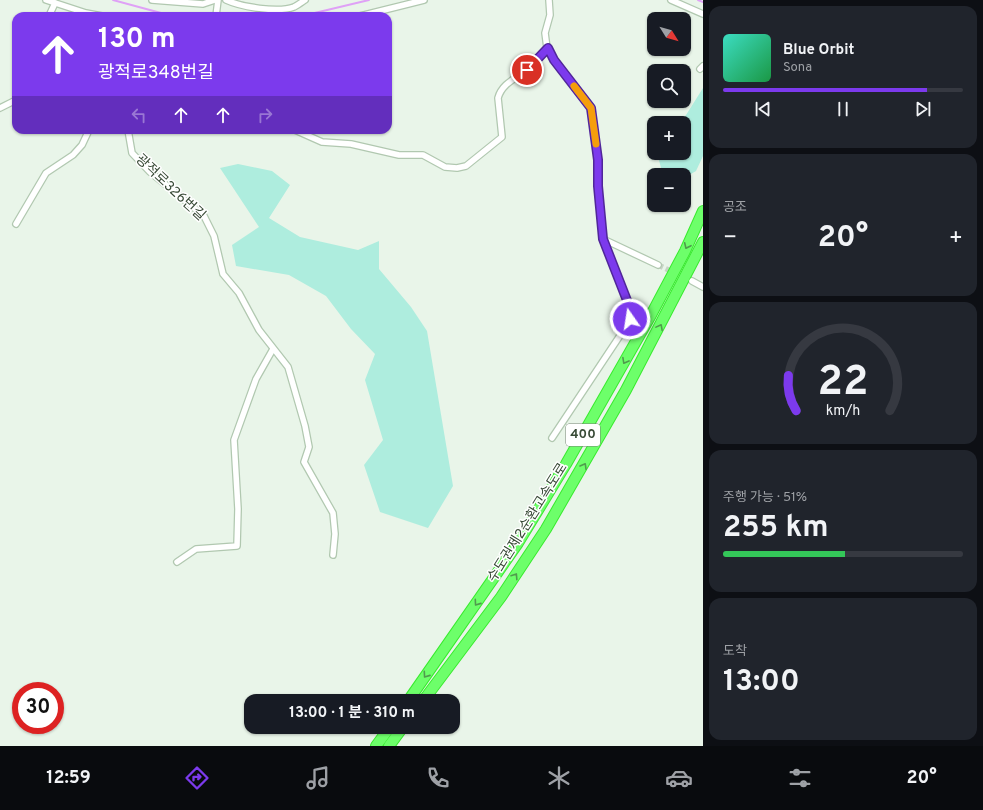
<!DOCTYPE html>
<html lang="ko">
<head>
<meta charset="utf-8">
<style>
  body { margin:0; font-family:Overpass,"Noto Sans KR",sans-serif; background:#20242c; color:#f1f3f6; height:100vh; display:flex; flex-direction:column; font-size:15px; white-space:nowrap }
  * { box-sizing:border-box; margin:0 }
  p { font-size:13px; color:#9ea1a6 }
  .icon { flex:none; width:22px; height:22px; fill:none; stroke:currentColor; stroke-width:2; stroke-linecap:round; stroke-linejoin:round }
  .map { position:relative; flex:1; overflow:hidden }
  .panel { display:flex; flex-direction:column; gap:6px; padding:6px; background:#0d0f14; width:280px }
  .panel>* { flex:none }
  .guide { position:absolute; left:12px; top:12px; width:380px; height:122px; border-radius:12px; box-shadow:0 1px 3px #0004; background:#7c3aed; color:#fff; overflow:hidden }
  .needle { width:26px; rotate:127deg }
  .fabs { position:absolute; left:647px; top:12px; display:grid; gap:8px }
  .fabs a { display:grid; place-items:center; width:44px; height:44px; border-radius:8px; background:#171b24; box-shadow:0 1px 3px #0004; font-size:20px }
  .speed { position:absolute; left:12px; top:682px; display:flex; gap:8px; font-size:20px; font-weight:700; text-align:center }
  .speed>* { display:grid; place-content:center; width:52px; height:52px; border-radius:50%; background:#171b24; box-shadow:0 1px 3px #0004; line-height:1 }
  .speed .limit { border:6px solid #d22; background:#fff; color:#111 }
  .pin { position:absolute; display:grid; place-items:center; width:34px; height:34px; color:#fff; margin:-17px; border:2px solid #fff; border-radius:50%; box-shadow:0 1px 4px #0007 }
  .me { position:absolute; width:44px; margin:-22px; rotate:347deg; stroke-linejoin:round; filter:drop-shadow(0 0 3px #0008) }
  .turn { display:flex; align-items:center; gap:14px; height:84px; padding:0 20px; font-size:18px }
  .turn .icon { width:52px; height:52px; stroke-width:2.5 }
  .turn b { display:block; font-size:28px; line-height:34px }
  .lanes { display:flex; align-items:center; height:38px; padding:0 20px; background:#0003; justify-content:center; gap:20px; direction:ltr }
  .lanes .off { opacity:.35 }
  .big { font-size:30px; font-weight:700; line-height:1.1 }
  .panel .card { flex:1; display:flex; flex-direction:column; justify-content:center; gap:6px; min-width:0; padding:0 14px; border-radius:12px; background:#20242c }
  .panel .dial { align-items:center; gap:0 }
  .dial svg { height:104px; overflow:visible; fill:none; stroke:#363941; stroke-width:7; stroke-linecap:round; text-anchor:middle }
  .dial text { fill:#f1f3f6; stroke:none }
  .song { display:flex; align-items:center; gap:12px }
  .cover { width:48px; height:48px; border-radius:6px; background:linear-gradient(135deg,hsl(170 70% 55%),hsl(140 70% 35%)) }
  .played { height:4px; border-radius:2px; background:linear-gradient(90deg,#7c3aed 85%,#363941 85%) }
  .keys { display:flex; justify-content:space-around; direction:ltr }
  .heat { display:flex; justify-content:space-between; align-items:center; font-size:22px; direction:ltr }
  .charge { height:6px; border-radius:3px; background:linear-gradient(90deg,#34c759 51%,#363941 0) }
  .trip { position:absolute; left:244px; top:694px; width:216px; height:40px; border-radius:12px; background:#171b24; box-shadow:0 1px 3px #0004; font-weight:700; line-height:40px; text-align:center }
  .tab-bar { display:flex; height:64px; justify-content:space-around; align-items:center; background:#090b0e; color:#9ea1a6 }
  .tab-bar .icon { width:28px; height:28px }
  .tab-bar .on { color:#7c3aed }
  .tab-bar b { font-size:18px; color:#f1f3f6 }
  main { display:flex; flex:1; min-height:0 }
  .map>svg:first-child { display:block }
  .green { fill:#aeedde }
  .lines { fill:none; stroke-linecap:round; stroke-linejoin:round }
  .stream { stroke:#dfa1f6; stroke-width:2 }
  .street-tunnel { stroke:#c6d3c5; stroke-width:5.5; stroke-dasharray:5.5 3; stroke-linecap:butt }
  .street-casing { stroke:#b1c8b0; stroke-width:8 }
  .highway-casing { stroke:#38ea2e; stroke-width:12 }
  .street { stroke:#fff; stroke-width:5.5 }
  .highway { stroke:#6dff6a; stroke-width:10 }
  .oneway { stroke:#509b4d }
  .route-casing { stroke:#51269a; stroke-width:10 }
  .route { stroke:#7c3aed; stroke-width:7 }
  .slow { stroke:#f59e0b; stroke-width:7 }
  .labels { text-anchor:middle; dominant-baseline:central; stroke-width:3; stroke-linejoin:round; paint-order:stroke }
  .shield { fill:#fff; stroke:#748072; stroke-width:1 }
  .shield-label { font-size:13px; font-weight:bold; fill:#384a36 }
  .street-label { font-size:14px; fill:#384a36; stroke:#fff }
</style>
</head>
<body>
<main>
<div class="map">
<svg width="703" height="746" viewBox="0 0 703 746">
  <rect width="100%" height="100%" fill="#e9f5e9"/>
  <g class="green">
    <polygon points="703,88 703,156 696,171 684,178 684,175 663,175 657,153 684,153 684,123 681,123"/>
    <polygon points="238,164 272,171 290,185 269,218 300,237 358,250 379,241 379,269 411,307 427,331 453,486 428,528 380,512 364,465 383,440 365,380 375,354 351,329 326,296 289,275 236,266 232,245 259,227 220,168"/>
  </g>
  <g class="lines">
    <g class="stream">
      <polyline points="113,0 161,13 287,16"/>
      <polyline points="698,0 703,2"/>
      <polyline points="302,16 369,0"/>
    </g>
    <polyline class="street-tunnel" points="658,265 692,281"/>
    <defs>
      <g id="street">
        <polyline points="46,0 86,13 102,16"/>
        <polyline points="152,0 203,4 215,0"/>
        <path d="M226,0C241,7 278,13 294,7C298,5 302,2 305,0"/>
        <polyline points="671,0 703,14"/>
        <polyline points="49,16 55,3"/>
        <polyline points="216,16 218,0"/>
        <polyline points="360,16 424,0"/>
        <polyline points="547,48 554,60 591,108 598,160 598,186 603,239 628,303 631,319 552,438"/>
        <polyline points="700,69 703,66"/>
        <polyline points="0,108 16,100"/>
        <polyline points="128,130 132,153 150,172 204,216 214,236 223,274 239,293 259,330 288,367 305,426 309,447 304,462 333,513 335,534 333,555"/>
        <path d="M295,130L322,142L351,144L399,155H423L445,167L457,168L466,166L502,137L498,98C502,83 517,78 528,69C535,63 540,54 547,48L545,33L550,15L549,0"/>
        <polyline points="16,224 46,173 73,155 82,145 89,130"/>
        <polyline points="603,239 658,265"/>
        <polyline points="692,281 703,287"/>
        <polyline points="177,562 196,549 237,546 238,509 234,440 256,379 273,349"/>
      </g>
      <g id="highway">
        <polyline points="408,701 518,543 566,464 651,315 685,251 703,211"/>
        <polyline points="423,701 501,597 546,529 626,390 703,242"/>
        <polyline points="376,746 390,727"/>
        <polyline points="389,746 403,727"/>
      </g>
    </defs>
    <use href="#street" class="street-casing"/>
    <use href="#highway" class="highway-casing"/>
    <use href="#street" class="street"/>
    <use href="#highway" class="highway"/>
  </g>
  <defs><path id="oneway-chevron" d="M-2-3.5L2.5 0L-2 3.5" fill="none" stroke-width="1.6" stroke-linecap="round" stroke-linejoin="round"/></defs>
  <g class="oneway">
    <use href="#oneway-chevron" transform="translate(687 246) rotate(115)"/>
    <use href="#oneway-chevron" transform="translate(660 327) rotate(-62)"/>
    <use href="#oneway-chevron" transform="translate(625 361) rotate(119)"/>
    <use href="#oneway-chevron" transform="translate(584 466) rotate(-60)"/>
    <use href="#oneway-chevron" transform="translate(515 576) rotate(-57)"/>
    <use href="#oneway-chevron" transform="translate(477 603) rotate(125)"/>
    <use href="#oneway-chevron" transform="translate(426 675) rotate(125)"/>
  </g>
  <g class="lines">
    <defs>
      <polyline id="route" points="527,70 548,48 554,60 591,108 598,160 598,186 603,239 628,303 630,319"/>
    </defs>
    <use href="#route" class="route-casing"/>
    <use href="#route" class="route"/>
    <polyline class="slow" points="574,86 591,108 596,144"/>
  </g>
  <g class="labels">
    <rect class="shield" x="566" y="424" width="34" height="22" rx="3"/>
    <g class="shield-label">
      <text x="583" y="435">400</text>
    </g>
    <g class="street-label">
      <text transform="translate(170 188) rotate(43)">광적로326번길</text>
      <text transform="translate(528 523) rotate(-58)">수도권제2순환고속도로</text>
    </g>
  </g>
</svg>
<div class="fabs">
<a><svg class="needle" viewBox="-14 -14 28 28"><path d="M0-13l5 13h-10z" fill="#e53935"/><path d="M0 13l5-13h-10z" fill="#9ea1a6"/></svg></a>
<a><svg class="icon" aria-label="search" viewBox="0 0 24 24"><circle cx="10" cy="10" r="6"/><path d="M15 15l6 6"/></svg></a>
<a>+</a>
<a>−</a>
</div>
<div class="speed"><div class="limit">30</div></div>
<div class="pin" style="left:527px;top:70px;background:#d93025"><svg class="icon" aria-label="arrive" viewBox="0 0 24 24"><path d="M6 21V4h12l-3 4 3 4H6"/></svg></div>
<svg class="me" style="left:630px;top:319px" viewBox="-20 -20 40 40"><circle r="17" fill="#7c3aed" stroke="#fff" stroke-width="3"/><path d="M0-11L8 9 0 5-8 9z" fill="#fff"/></svg>
<div class="trip">13:00 · 1 분 · 310 m</div>
<div class="guide">
<div class="turn"><svg class="icon" aria-label="ahead" viewBox="0 0 24 24"><path d="M12 20V5M6 11l6-6 6 6"/></svg><div><b>130 m</b>광적로348번길</div></div>
<div class="lanes"><svg class="icon off" aria-label="left" viewBox="0 0 24 24"><path d="M17 20v-9H6M10 6l-5 5 5 5"/></svg><svg class="icon" aria-label="ahead" viewBox="0 0 24 24"><path d="M12 20V5M6 11l6-6 6 6"/></svg><svg class="icon" aria-label="ahead" viewBox="0 0 24 24"><path d="M12 20V5M6 11l6-6 6 6"/></svg><svg class="icon off" aria-label="right" viewBox="0 0 24 24"><path d="M7 20v-9h11M14 6l5 5-5 5"/></svg></div>
</div>
</div>
<section class="panel">
<div class="card">
<div class="song"><i class="cover"></i><div><b>Blue Orbit</b><p>Sona</p></div></div>
<div class="played"></div>
<div class="keys"><svg class="icon" aria-label="previous" viewBox="0 0 24 24"><path d="M18 5L8 12l10 7zM5 5v14"/></svg><svg class="icon" aria-label="pause" viewBox="0 0 24 24"><path d="M8 5v14M16 5v14"/></svg><svg class="icon" aria-label="next" viewBox="0 0 24 24"><path d="M6 5l10 7-10 7zM19 5v14"/></svg></div>
</div>
<div class="card"><p>공조</p>
<div class="heat"><a>−</a><b class="big">20°</b><a>+</a></div>
</div>
<div class="card dial"><svg viewBox="0 0 100 80">
<path d="M14 69A42 42 0 1 1 86 69"/>
<path d="M14 69A42 42 0 0 1 8 42" stroke="#7c3aed"/>
<text x="50" y="56" font-size="32" font-weight="700">22</text>
<text x="50" y="72" font-size="11">km/h</text>
</svg></div>
<div class="card"><p>주행 가능 · 51%</p><b class="big">255 km</b><div class="charge"></div></div>
<div class="card"><p>도착</p><b class="big">13:00</b></div>
</section>
</main>
<nav class="tab-bar">
<b>12:59</b>
<svg class="icon on" aria-label="directions" viewBox="0 0 24 24"><path d="M12 3l9 9-9 9-9-9zM9 14v-3h6M13 9l2 2-2 2"/></svg>
<svg class="icon" aria-label="music" viewBox="0 0 24 24"><path d="M9 18V5l10-2v13"/><circle cx="6" cy="18" r="3"/><circle cx="16" cy="16" r="3"/></svg>
<svg class="icon" aria-label="phone" viewBox="0 0 24 24"><path d="M5 4h4l2 5-3 2q2 4 5 5l2-3 5 2v4C11 20 4 13 5 4z"/></svg>
<svg class="icon" aria-label="climate" viewBox="0 0 24 24"><path d="M12 3v18M4 7l16 10M4 17L20 7"/></svg>
<svg class="icon" aria-label="car" viewBox="0 0 24 24"><path d="M5 17H2v-5l4-1 3-4h7l3 4 3 1v5h-3M9 17h6M6 11h13"/><circle cx="7" cy="17" r="2"/><circle cx="17" cy="17" r="2"/></svg>
<svg class="icon" aria-label="filters" viewBox="0 0 24 24"><path d="M4 7h16M4 17h16"/><circle cx="9" cy="7" r="2"/><circle cx="15" cy="17" r="2"/></svg>
<b>20°</b>
</nav>
</body>
</html>
